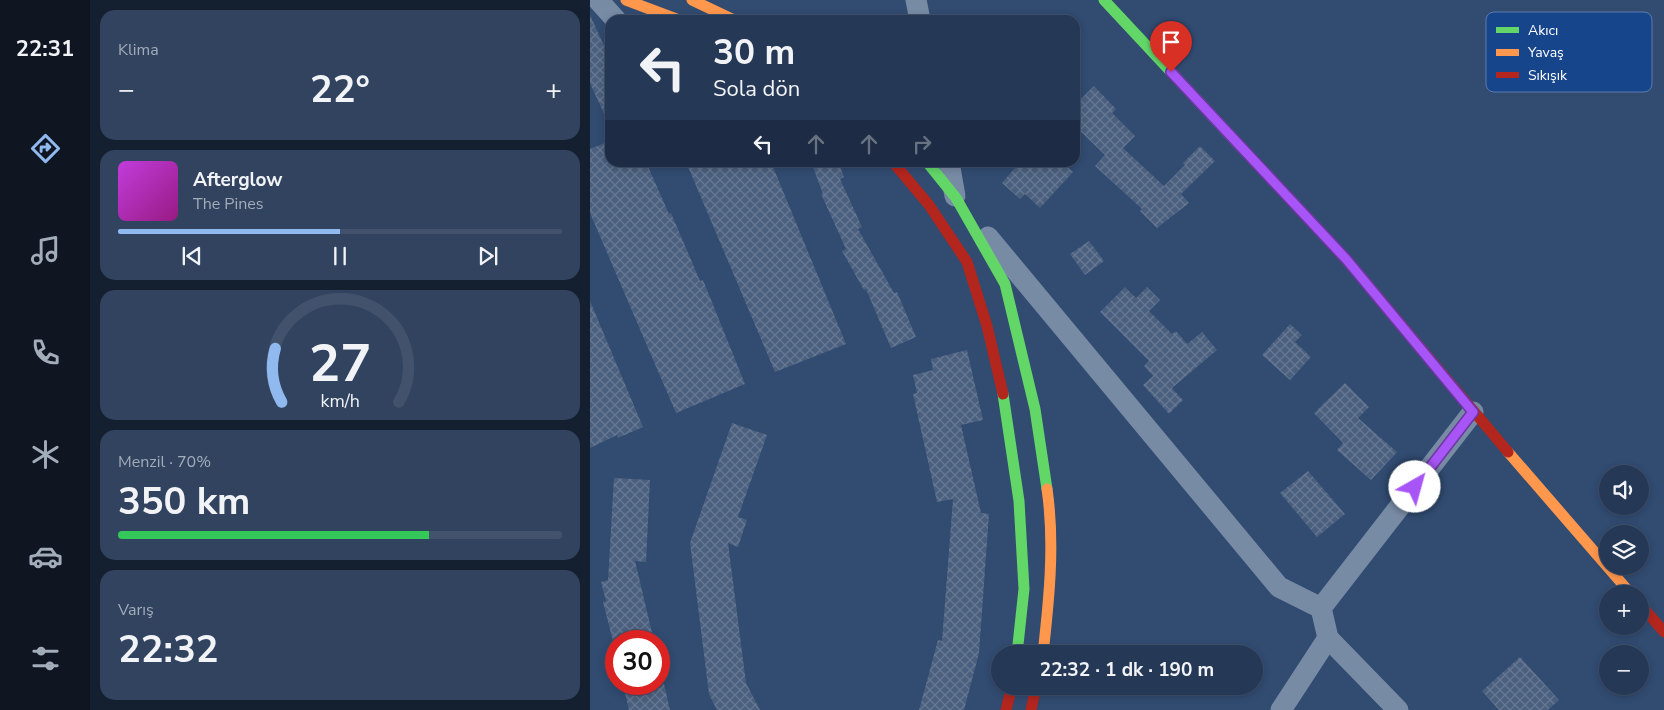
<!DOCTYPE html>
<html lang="tr">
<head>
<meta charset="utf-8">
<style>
  body { margin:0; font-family:"Nunito Sans",sans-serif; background:#31435f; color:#f1f3f6; height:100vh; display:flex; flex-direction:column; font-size:19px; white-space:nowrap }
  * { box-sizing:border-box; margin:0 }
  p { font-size:16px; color:#a3acb9 }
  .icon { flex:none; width:28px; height:28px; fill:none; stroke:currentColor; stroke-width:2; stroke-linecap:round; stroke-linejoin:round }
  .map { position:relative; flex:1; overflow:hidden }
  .side { display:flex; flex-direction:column; gap:10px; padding:10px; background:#141f2f; width:500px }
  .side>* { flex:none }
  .guide { position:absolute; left:15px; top:15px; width:475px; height:152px; border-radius:15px; box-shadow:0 2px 8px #0003,0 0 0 1px #42526c; background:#253855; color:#f1f3f6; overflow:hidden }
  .controls { position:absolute; left:1009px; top:465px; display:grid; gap:10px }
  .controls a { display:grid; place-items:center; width:50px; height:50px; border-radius:50%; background:#253855; box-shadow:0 2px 8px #0003,0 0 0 1px #42526c; font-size:25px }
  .speed { position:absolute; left:15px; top:630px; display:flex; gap:10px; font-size:25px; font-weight:700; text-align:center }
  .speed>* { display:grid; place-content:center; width:65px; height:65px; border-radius:50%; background:#253855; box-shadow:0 2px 8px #0003,0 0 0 1px #42526c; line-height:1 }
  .speed .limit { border:8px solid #d22; background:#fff; color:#111 }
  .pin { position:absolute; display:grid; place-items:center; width:42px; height:42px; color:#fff; margin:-51px -21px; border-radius:50% 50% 50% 0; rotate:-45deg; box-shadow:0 0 5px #0007 }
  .pin .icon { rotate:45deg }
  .me { position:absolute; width:55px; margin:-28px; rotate:38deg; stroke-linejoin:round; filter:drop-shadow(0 0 4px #0008) }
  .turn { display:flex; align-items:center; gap:18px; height:105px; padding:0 25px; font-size:22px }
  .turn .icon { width:65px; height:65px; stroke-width:2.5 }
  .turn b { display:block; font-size:35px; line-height:42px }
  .lanes { display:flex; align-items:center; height:48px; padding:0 25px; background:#0003; justify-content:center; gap:25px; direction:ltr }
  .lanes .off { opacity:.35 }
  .big { font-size:38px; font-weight:700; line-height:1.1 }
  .side .tile { flex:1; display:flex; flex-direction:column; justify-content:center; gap:8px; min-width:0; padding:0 18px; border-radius:15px; background:#31435f }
  .side .dial { align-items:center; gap:0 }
  .dial svg { height:130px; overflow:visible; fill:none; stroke:#42526c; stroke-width:7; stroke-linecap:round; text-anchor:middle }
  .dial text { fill:#f1f3f6; stroke:none }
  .song { display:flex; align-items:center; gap:15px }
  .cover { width:60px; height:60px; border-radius:8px; background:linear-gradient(135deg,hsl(290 70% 55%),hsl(310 70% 35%)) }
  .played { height:5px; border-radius:2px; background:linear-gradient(90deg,#90b9f0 50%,#42526c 50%) }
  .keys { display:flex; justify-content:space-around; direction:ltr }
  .heat { display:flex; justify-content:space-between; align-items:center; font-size:28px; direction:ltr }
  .charge { height:8px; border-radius:4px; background:linear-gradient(90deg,#34c759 70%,#42526c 0) }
  .trip { position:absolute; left:401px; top:645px; width:272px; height:50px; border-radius:25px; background:#253855; box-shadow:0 2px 8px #0003,0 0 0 1px #42526c; font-weight:700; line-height:50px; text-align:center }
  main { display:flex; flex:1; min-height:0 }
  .tab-bar { display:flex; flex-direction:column; width:90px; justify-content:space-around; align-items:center; background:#0f1622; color:#a3acb9 }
  .tab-bar .icon { width:35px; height:35px }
  .tab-bar .active { color:#90b9f0 }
  .tab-bar b { font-size:22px; color:#f1f3f6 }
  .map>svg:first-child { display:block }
  .building { fill:url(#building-cross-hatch) }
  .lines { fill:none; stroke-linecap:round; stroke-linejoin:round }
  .street { stroke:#788ba5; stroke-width:21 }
  .fast { stroke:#63d668; stroke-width:11 }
  .slow { stroke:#ff974d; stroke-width:11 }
  .jam { stroke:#b3261e; stroke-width:11 }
  .route-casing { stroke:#6d37a1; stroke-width:12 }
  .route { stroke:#a855f7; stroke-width:9 }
  .key { fill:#16458c; stroke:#5c7dae; stroke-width:1 }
  .key-label { font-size:14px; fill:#fff }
</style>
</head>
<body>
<main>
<nav class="tab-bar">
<b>22:31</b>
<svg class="icon active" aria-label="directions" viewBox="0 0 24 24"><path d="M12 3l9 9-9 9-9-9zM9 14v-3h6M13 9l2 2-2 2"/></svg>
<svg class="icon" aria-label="music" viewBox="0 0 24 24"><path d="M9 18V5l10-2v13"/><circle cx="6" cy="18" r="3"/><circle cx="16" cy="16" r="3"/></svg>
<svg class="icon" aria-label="phone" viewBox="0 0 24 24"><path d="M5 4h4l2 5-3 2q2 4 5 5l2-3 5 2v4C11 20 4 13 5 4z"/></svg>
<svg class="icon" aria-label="climate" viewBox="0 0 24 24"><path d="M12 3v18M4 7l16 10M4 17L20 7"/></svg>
<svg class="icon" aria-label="car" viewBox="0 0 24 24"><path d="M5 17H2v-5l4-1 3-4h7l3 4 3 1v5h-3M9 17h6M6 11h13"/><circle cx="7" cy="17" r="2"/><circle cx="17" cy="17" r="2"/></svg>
<svg class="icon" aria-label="filters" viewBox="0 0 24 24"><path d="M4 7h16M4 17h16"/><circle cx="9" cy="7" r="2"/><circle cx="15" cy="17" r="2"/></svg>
</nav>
<section class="side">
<div class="tile"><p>Klima</p>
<div class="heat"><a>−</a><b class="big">22°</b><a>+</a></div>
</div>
<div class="tile">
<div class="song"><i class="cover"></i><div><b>Afterglow</b><p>The Pines</p></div></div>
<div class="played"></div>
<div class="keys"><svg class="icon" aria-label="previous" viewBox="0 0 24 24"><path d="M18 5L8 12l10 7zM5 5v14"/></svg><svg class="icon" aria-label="pause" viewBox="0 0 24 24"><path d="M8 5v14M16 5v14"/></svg><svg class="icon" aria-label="next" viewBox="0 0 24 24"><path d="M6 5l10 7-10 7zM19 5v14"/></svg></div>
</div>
<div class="tile dial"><svg viewBox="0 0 100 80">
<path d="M14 69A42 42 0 1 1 86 69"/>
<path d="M14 69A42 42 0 0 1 10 36" stroke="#90b9f0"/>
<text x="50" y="56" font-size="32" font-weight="700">27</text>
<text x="50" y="72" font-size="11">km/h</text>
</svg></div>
<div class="tile"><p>Menzil · 70%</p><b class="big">350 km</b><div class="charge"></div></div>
<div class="tile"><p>Varış</p><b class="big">22:32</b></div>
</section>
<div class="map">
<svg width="1074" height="710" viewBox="0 0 1074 710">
  <defs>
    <pattern id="building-cross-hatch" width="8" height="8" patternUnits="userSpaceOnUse" patternTransform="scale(1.25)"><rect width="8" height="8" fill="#4b607f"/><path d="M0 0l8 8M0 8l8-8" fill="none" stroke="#667892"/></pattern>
  </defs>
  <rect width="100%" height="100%" fill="#314b71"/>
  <g class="building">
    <polygon points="0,15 20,59 20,127 0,83"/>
    <polygon points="504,86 526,109 522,113 545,136 533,148 574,186 595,165 593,163 610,146 625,161 591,194 599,203 567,228 550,211 552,209 505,166 515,155 485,126 485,105"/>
    <polygon points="20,141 20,162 56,162 79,214 81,213 110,281 113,280 155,384 86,413 0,213 0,149"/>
    <polygon points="96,162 181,162 256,344 185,372"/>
    <polygon points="221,162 248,162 254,177 250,179 272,227 268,229 304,293 307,292 326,337 301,348 276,289 274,290 252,251 256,249 231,194 233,194"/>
    <polygon points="430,162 472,162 483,172 450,208 435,194 430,199 412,183"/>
    <polygon points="499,241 514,261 495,275 480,254"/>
    <polygon points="535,287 546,298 557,287 570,300 559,311 582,334 586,331 597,344 612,332 627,350 582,388 593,400 579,414 553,385 563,376 554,366 559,361 510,312"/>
    <polygon points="0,301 53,427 28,438 27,435 0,448"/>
    <polygon points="700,324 712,335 705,342 721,357 700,380 672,355"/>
    <polygon points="377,350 393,420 371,425 391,513 399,514 389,653 374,710 329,710 348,640 352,641 363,499 347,502 323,394 327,393 323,375 343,370 341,359"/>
    <polygon points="755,383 779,407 768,418 807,452 781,480 747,450 753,443 724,413"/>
    <polygon points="142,423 177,435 148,517 157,520 148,547 138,543 156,683 170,710 127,710 119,694 100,543"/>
    <polygon points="718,471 755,514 727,537 690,493"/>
    <polygon points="24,478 60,480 56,562 45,561 64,641 23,641 13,602 16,601 11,582 18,580"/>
    <polygon points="930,657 969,700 958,710 909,710 892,691"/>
    <polygon points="33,684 74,684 80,710 39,710"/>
  </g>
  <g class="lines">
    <g class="street">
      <polyline points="8,0 26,20"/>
      <polyline points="326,0 330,20"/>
      <polyline points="359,162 365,196"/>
      <polyline points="398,237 689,587 731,608"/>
      <polyline points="691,710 738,638"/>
      <polyline points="808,710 738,638 731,608 883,412"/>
    </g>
    <g class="fast">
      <polyline points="514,0 652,148"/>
      <polyline points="337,162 366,198 415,284 445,409 457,489"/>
      <polyline points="413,394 429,501 434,589 427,654"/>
    </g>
    <g class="slow">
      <polyline points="36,0 89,20"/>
      <polyline points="102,0 144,20"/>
      <polyline points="918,452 1041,594"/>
      <path d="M453,654C459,600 465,544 457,489"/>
    </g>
    <g class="jam">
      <polyline points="652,148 756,259 918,452"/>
      <polyline points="303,162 339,205 377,262 397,326 413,394"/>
      <polyline points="1050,604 1074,632"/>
      <polyline points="416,710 422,686"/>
      <polyline points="441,710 446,686"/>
    </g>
  </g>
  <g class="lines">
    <defs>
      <polyline id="route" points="581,72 756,259 883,412 825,487"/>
    </defs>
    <use href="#route" class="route-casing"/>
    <use href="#route" class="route"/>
  </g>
  <rect x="896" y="12" width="166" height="80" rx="8" class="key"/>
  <rect x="906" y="27" width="23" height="6" fill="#63d668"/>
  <rect x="906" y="49" width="23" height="7" fill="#ff974d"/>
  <rect x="906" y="72" width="23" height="6" fill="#b3261e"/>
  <g class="key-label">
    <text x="938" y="35">Akıcı</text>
    <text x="938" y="57">Yavaş</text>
    <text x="938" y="80">Sıkışık</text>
  </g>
</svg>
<div class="controls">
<a><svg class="icon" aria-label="sound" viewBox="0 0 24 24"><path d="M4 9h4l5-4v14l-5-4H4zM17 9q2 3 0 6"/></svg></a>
<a><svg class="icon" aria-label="layers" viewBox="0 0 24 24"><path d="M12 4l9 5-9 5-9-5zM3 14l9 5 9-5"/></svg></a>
<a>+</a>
<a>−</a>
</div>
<div class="speed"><div class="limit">30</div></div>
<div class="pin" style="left:581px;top:72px;background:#d93025"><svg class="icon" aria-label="arrive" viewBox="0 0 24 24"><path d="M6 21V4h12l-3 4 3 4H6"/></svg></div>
<svg class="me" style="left:825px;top:487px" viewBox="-20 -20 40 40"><circle r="19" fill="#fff"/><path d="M0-13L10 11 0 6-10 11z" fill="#a855f7"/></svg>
<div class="trip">22:32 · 1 dk · 190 m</div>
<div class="guide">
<div class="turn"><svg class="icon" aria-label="left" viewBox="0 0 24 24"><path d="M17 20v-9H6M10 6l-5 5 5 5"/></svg><div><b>30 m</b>Sola dön</div></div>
<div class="lanes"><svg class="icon" aria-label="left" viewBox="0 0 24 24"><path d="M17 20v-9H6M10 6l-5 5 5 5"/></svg><svg class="icon off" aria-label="ahead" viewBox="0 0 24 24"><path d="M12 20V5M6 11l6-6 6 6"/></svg><svg class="icon off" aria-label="ahead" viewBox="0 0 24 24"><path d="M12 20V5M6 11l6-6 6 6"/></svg><svg class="icon off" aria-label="right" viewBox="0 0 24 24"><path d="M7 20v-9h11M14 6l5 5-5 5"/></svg></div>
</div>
</div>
</main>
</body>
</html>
